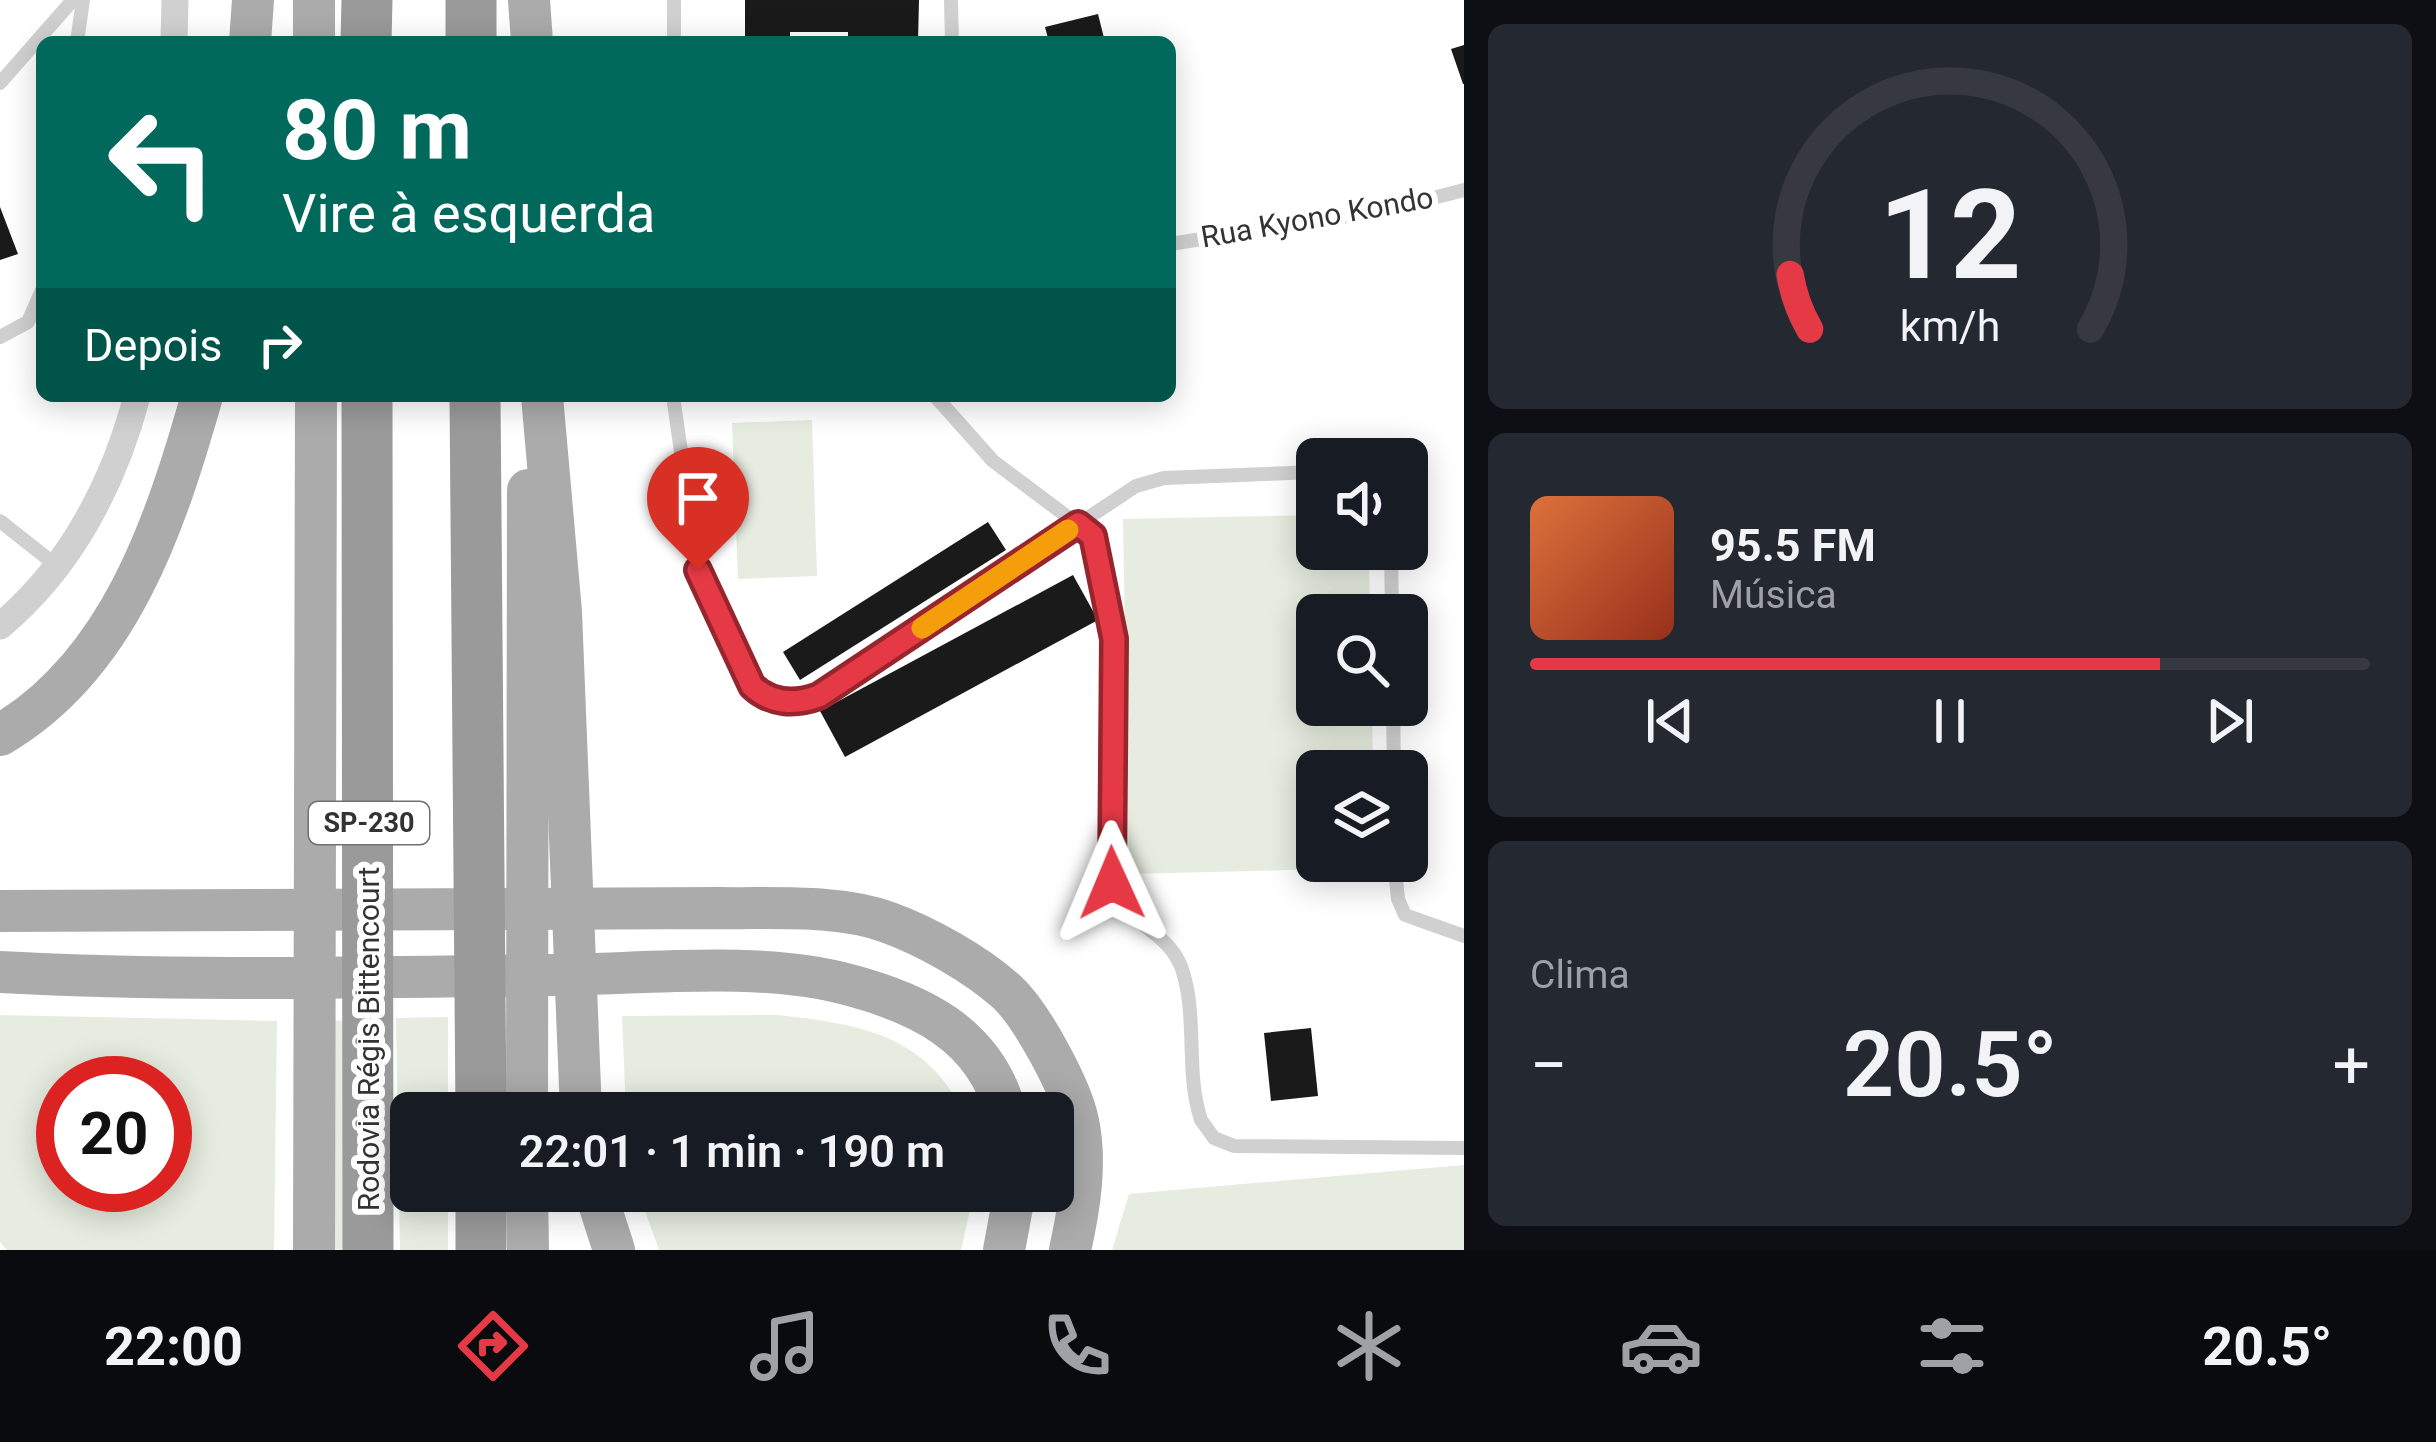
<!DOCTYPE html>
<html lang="pt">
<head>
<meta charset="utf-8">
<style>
  body { margin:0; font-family:Roboto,sans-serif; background:#242831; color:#f1f3f6; height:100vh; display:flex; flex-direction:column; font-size:45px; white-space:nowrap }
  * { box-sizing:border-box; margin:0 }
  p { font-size:39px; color:#9ea1a6 }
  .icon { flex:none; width:66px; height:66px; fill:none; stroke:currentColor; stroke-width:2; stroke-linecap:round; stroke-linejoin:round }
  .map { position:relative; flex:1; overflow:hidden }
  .drawer { display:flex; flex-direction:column; gap:24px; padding:24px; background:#0d0f14; width:972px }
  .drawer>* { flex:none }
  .banner { position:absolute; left:36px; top:36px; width:1140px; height:366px; border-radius:18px; box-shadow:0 6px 30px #0003; background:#00695c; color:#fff; overflow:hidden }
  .tools { position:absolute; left:1296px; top:438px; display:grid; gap:24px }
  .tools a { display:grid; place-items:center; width:132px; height:132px; border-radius:18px; background:#171b24; box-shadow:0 6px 30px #0003; font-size:60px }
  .speed { position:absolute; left:36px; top:1056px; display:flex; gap:24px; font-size:60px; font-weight:700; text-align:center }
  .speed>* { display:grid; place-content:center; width:156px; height:156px; border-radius:50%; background:#171b24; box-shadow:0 6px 30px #0003; line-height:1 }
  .speed .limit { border:18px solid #d22; background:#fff; color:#111 }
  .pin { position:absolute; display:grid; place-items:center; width:102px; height:102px; color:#fff; margin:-123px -51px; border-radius:50% 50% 50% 0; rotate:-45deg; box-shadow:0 0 12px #0007 }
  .pin .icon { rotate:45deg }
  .me { position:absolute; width:132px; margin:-66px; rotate:359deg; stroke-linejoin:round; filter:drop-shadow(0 0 9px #0008) }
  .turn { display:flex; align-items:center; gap:42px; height:252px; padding:0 48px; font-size:54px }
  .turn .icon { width:156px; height:156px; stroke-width:2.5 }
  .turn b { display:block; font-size:84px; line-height:102px }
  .then { display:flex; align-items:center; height:114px; padding:0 48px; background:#0003; gap:24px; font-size:45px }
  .big { font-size:90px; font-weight:600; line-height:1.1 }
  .drawer .card { flex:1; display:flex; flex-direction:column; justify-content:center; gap:18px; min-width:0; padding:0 42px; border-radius:18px; background:#242831 }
  .drawer .dial { align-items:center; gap:0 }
  .dial svg { height:312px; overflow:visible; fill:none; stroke:#363941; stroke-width:7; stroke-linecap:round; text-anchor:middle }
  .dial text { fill:#f1f3f6; stroke:none }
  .song { display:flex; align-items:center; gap:36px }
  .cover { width:144px; height:144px; border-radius:18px; background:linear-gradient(135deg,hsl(20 70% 55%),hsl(10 70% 35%)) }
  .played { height:12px; border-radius:6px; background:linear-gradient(90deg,#e63946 75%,#363941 75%) }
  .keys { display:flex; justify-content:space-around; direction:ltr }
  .heat { display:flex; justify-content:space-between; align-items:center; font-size:66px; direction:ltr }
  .trip { position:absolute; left:390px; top:1092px; width:684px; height:120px; border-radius:18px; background:#171b24; box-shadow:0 6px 30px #0003; font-weight:600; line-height:120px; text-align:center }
  .dock { display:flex; height:192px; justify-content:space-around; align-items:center; background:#090b0e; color:#9ea1a6 }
  .dock .icon { width:84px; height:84px }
  .dock .selected { color:#e63946 }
  .dock b { font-size:54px; color:#f1f3f6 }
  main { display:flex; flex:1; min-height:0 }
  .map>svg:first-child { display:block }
  .green { fill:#e6ecdf; fill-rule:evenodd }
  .building { fill:#1a1a1a }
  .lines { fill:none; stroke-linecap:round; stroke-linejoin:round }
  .lane { stroke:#d0d0d0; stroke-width:14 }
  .street { stroke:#d0d0d0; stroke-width:27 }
  .primary { stroke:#ababab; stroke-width:42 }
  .highway { stroke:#9a9a9a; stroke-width:51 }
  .route-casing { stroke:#96252e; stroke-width:30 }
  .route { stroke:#e63946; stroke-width:21 }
  .slow { stroke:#f59e0b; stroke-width:21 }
  .labels { text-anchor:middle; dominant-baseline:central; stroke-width:12; stroke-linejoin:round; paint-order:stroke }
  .shield { fill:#fff; stroke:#707070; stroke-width:3 }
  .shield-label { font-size:27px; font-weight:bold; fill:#333 }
  .street-label { font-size:30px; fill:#333; stroke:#fff }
</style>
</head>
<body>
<main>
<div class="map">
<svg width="1464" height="1250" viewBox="0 0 1464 1250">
  <rect width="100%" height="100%" fill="#fff"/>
  <g class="green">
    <polygon points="812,420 817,576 738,579 732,423"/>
    <polygon points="1317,515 1317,549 1369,549 1370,615 1317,615 1317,705 1372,705 1373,771 1317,771 1317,861 1375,861 1375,868 1129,874 1123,519"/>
    <path d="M0,1015L277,1021L274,1250H7L0,1242ZM63,1083H165V1185H63Z"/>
    <path d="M778,1015C858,1024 926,1034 963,1113H626L622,1016Z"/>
    <polygon points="448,1017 448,1113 411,1113 411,1191 448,1191 448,1250 400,1250 396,1018"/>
    <polygon points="355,1020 356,1250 326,1250 325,1021"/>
    <polygon points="1464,1165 1464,1250 1112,1250 1129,1194"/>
    <polygon points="638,1191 974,1191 961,1250 659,1250"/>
  </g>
  <g class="building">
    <polygon points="745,0 919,0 918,42 848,42 848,32 790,32 790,42 745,42"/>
    <polygon points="1098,14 1105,42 1049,42 1045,27"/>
    <polygon points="1464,45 1464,84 1463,84 1451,49"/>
    <polygon points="0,207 18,254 0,260"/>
    <polygon points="988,522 1006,550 800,680 783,652"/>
    <polygon points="1073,575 1098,620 845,757 820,711"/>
    <polygon points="1311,1028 1318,1096 1271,1101 1264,1033"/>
  </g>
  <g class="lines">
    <g class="lane">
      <polyline points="951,0 952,42"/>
      <polyline points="77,42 83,0"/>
      <polyline points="674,42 674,0"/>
      <polyline points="0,83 73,0"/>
      <polyline points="1170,244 1386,210 1464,190"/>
      <polyline points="0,337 28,322 42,290"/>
      <polyline points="673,396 698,570 746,676 757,692 779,701 819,696 1136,486 1164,478 1317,472"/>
      <path d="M935,396L993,461L1093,536L1114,639L1112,883C1126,927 1168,929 1182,969C1198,1017 1185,1072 1201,1120L1214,1138L1234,1146L1464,1148"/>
      <polyline points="0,521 57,566"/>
      <polyline points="1391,549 1392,615"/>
      <polyline points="1393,705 1394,771"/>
      <polyline points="1394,861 1398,899 1405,915 1464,936"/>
    </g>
    <g class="street">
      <polyline points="174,42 175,0"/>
      <path d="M0,626C71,567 114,483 137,396"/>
    </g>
    <g class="primary">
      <polyline points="314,0 314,42"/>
      <polyline points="529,0 532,42"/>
      <polyline points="250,42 253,0"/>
      <polyline points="542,396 561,612 581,1113"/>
      <path d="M0,735C120,665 166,522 202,396"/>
      <path d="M0,911L721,908C774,909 837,904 887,922C926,936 976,964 1007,992C1032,1015 1071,1088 1078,1121C1087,1163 1079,1210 1070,1250"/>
      <path d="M0,972C185,982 370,977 555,975C644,974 760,961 846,984C919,1003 985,1034 1006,1113"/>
      <polyline points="527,1113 528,490"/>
      <polyline points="527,1191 528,1250"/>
      <polyline points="595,1191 614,1250"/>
      <polyline points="314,1250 316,396"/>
      <polyline points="1004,1250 1015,1191"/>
    </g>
    <g class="highway">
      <polyline points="471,0 471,42"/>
      <polyline points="366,42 367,0"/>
      <polyline points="367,396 368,1250"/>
      <polyline points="475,396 481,1113"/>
      <polyline points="481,1191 481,1250"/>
    </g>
  </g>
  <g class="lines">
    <defs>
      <path id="route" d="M698,570L752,686C771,704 795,705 819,696L1078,524L1093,536L1114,639L1112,883"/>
    </defs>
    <use href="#route" class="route-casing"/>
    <use href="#route" class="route"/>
    <polyline class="slow" points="922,628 1068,530"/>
  </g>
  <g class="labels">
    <rect class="shield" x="309" y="802" width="120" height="42" rx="9"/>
    <g class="shield-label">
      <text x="369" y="823">SP-230</text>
    </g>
    <g class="street-label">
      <text transform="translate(1317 217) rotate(-10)">Rua Kyono Kondo</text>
      <text transform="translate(368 1039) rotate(-90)">Rodovia Régis Bittencourt</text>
    </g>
  </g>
</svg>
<div class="tools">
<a><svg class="icon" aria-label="sound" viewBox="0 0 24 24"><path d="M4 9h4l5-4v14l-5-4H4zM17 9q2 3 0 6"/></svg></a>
<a><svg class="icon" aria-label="search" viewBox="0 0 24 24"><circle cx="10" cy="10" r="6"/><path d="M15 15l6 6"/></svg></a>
<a><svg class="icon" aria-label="layers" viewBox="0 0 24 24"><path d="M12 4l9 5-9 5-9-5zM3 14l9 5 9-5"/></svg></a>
</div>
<div class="speed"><div class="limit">20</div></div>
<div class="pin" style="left:698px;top:570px;background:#d93025"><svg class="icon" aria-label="arrive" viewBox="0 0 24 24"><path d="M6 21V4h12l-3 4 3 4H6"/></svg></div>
<svg class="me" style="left:1112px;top:883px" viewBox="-20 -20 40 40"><path d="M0-17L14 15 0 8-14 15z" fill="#e63946" stroke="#fff" stroke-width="4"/></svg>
<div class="trip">22:01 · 1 min · 190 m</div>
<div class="banner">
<div class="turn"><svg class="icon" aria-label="left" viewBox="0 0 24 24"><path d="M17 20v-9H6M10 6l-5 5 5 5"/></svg><div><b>80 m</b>Vire à esquerda</div></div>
<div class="then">Depois<svg class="icon" aria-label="right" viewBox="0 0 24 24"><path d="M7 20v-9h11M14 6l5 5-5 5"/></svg></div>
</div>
</div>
<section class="drawer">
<div class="card dial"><svg viewBox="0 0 100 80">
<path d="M14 69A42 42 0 1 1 86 69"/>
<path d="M14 69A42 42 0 0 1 9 55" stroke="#e63946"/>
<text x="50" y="56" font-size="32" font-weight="700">12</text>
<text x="50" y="72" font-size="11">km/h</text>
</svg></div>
<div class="card">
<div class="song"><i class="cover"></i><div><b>95.5 FM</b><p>Música</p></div></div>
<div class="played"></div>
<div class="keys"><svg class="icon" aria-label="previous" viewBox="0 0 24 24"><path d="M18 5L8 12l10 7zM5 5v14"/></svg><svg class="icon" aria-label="pause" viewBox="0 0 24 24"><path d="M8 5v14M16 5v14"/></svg><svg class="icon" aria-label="next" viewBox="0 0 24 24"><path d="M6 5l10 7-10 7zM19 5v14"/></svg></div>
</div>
<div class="card"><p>Clima</p>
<div class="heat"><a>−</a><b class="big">20.5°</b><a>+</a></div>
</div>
</section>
</main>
<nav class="dock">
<b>22:00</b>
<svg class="icon selected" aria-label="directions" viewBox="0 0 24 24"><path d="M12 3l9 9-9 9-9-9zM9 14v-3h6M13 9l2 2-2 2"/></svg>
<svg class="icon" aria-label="music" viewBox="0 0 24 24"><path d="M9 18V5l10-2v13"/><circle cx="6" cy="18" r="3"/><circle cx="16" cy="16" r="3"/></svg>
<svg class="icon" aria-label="phone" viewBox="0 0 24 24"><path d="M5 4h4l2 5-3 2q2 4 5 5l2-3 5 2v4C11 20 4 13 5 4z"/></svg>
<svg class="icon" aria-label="climate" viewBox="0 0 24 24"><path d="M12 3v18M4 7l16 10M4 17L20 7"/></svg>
<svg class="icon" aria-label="car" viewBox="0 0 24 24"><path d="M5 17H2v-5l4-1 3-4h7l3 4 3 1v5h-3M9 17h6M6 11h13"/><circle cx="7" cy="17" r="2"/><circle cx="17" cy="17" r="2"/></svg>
<svg class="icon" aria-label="filters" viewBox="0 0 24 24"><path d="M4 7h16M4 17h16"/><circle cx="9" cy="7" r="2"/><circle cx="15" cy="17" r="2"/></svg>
<b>20.5°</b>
</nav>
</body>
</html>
